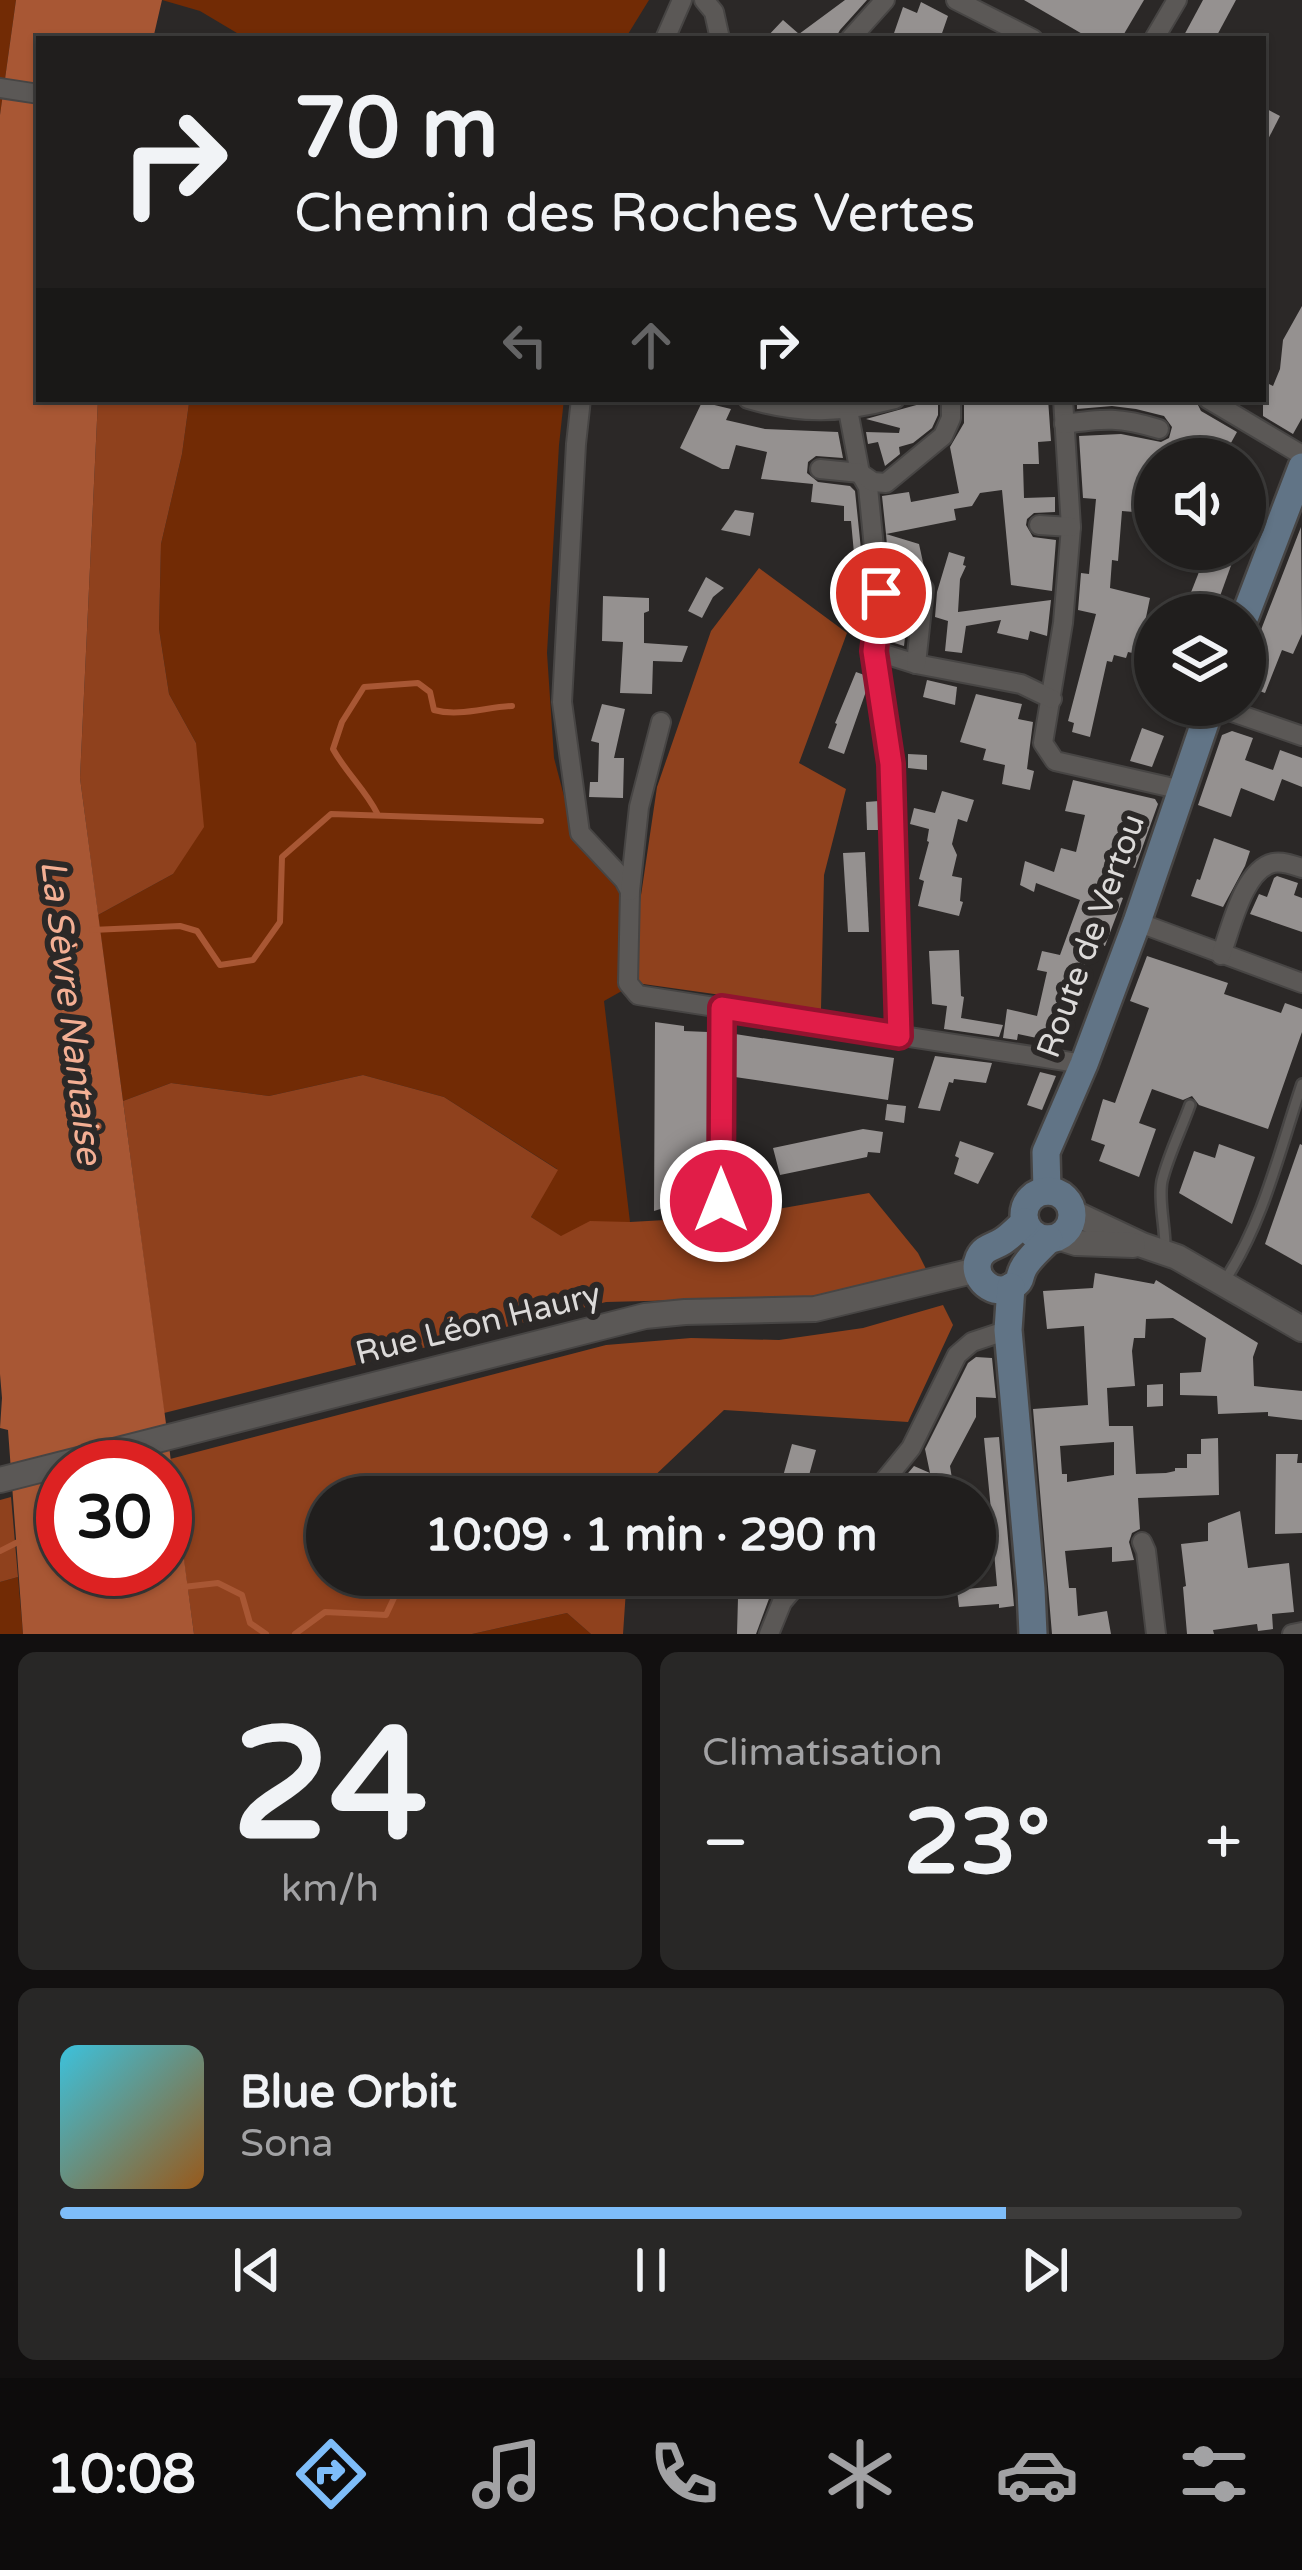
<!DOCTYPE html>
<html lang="fr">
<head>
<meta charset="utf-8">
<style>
  body { margin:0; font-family:"Varela Round",sans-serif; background:#282726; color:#f1f3f6; height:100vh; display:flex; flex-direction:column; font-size:45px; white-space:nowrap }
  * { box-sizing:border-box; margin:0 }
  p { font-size:39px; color:#a2a2a4 }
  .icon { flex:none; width:66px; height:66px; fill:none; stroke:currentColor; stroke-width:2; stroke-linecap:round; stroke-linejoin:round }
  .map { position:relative; height:1634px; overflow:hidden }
  .drawer { display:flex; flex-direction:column; gap:18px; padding:18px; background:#121010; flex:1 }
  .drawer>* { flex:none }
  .guide { position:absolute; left:36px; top:36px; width:1230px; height:366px; border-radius:0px; box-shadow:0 3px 9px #0004,0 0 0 3px #3d3c3b; background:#201e1d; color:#f1f3f6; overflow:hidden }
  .fabs { position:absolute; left:1134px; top:438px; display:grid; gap:24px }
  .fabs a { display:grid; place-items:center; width:132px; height:132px; border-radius:50%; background:#201e1d; box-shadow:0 3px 9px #0004,0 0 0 3px #3d3c3b; font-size:60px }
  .speed { position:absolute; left:36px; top:1440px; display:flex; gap:24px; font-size:60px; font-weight:700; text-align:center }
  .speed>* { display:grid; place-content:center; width:156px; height:156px; border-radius:50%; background:#201e1d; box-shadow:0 3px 9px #0004,0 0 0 3px #3d3c3b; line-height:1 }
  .speed .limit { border:18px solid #d22; background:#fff; color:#111 }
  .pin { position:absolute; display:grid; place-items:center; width:102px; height:102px; color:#fff; margin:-51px; border:6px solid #fff; border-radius:50%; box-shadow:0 3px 12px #0007 }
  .me { position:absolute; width:132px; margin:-66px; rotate:0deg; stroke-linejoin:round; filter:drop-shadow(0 0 9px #0008) }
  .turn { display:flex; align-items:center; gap:42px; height:252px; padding:0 60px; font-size:54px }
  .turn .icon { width:156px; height:156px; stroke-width:2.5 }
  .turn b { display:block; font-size:84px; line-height:102px }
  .lanes { display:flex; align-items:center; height:114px; padding:0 60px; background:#0003; justify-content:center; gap:60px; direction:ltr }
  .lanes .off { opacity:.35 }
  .big { font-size:90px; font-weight:800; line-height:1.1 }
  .drawer .card { flex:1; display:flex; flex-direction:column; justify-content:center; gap:18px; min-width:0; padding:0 42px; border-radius:18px; background:#282726 }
  .drawer .dial { align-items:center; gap:0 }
  .dial b { font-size:156px; line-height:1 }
  .song { display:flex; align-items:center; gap:36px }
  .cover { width:144px; height:144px; border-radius:18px; background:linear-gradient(135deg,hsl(190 70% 55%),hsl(30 70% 35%)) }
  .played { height:12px; border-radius:6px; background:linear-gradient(90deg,#7ebdf9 80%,#3d3c3b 80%) }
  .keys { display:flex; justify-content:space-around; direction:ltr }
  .heat { display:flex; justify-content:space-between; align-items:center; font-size:66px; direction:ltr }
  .drawer .tiles { flex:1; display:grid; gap:18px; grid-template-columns:1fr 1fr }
  .card:last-child { grid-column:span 2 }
  .trip { position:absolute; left:306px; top:1476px; width:690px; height:120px; border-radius:60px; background:#201e1d; box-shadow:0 3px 9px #0004,0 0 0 3px #3d3c3b; font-weight:800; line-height:120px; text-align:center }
  .tabs { display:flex; height:192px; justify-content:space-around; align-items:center; background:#0d0c0c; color:#a2a2a4 }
  .tabs .icon { width:84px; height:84px }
  .tabs .active { color:#7ebdf9 }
  .tabs b { font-size:54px; color:#f1f3f6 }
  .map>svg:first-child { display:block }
  .green { fill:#722b05 }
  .forest { fill:#8f411d }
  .water { fill:#a85734; fill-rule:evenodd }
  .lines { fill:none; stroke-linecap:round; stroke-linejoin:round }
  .stream { stroke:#a85734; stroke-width:6 }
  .building { fill:#959190; fill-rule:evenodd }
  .service-casing { stroke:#474544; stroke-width:14 }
  .minor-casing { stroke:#474544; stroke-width:22 }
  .tertiary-casing { stroke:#474544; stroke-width:28 }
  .secondary-casing { stroke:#474544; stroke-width:32 }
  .service { stroke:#5b5856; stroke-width:9 }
  .minor { stroke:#5b5856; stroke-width:18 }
  .tertiary { stroke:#5b5856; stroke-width:24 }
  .secondary { stroke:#617486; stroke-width:27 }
  .route-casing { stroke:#92132f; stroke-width:30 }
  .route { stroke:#e11d48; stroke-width:21 }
  .labels { text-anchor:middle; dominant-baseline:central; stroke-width:12; stroke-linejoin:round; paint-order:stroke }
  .street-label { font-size:33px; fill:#dcdad9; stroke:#2b2827 }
  .water-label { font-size:36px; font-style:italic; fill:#f3af94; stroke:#2b2827 }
</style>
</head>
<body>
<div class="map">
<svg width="1302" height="1634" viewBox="0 0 1302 1634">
  <rect width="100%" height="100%" fill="#2b2827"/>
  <g class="green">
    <polygon points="0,0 16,0 0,115"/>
    <polygon points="162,0 649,0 625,39 247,39 200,11"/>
    <polygon points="194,399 564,399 559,445 547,653 554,758 574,834 618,890 642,894 636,983 604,1001 630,1222 590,1222 562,1237 531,1217 557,1169 444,1097 363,1075 269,1096 171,1083 123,1101 98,915 173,874 196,743 169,694 159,629 161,544 182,454 189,403"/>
    <polygon points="18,1577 23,1634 0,1634 0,1582"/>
    <polygon points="567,1613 591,1634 472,1634"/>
  </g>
  <g class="forest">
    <polygon points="98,399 194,399 189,403 182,454 161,544 159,629 169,694 196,743 204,827 173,874 98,915 80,778"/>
    <polygon points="759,568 847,633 799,763 846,789 824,875 821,1009 636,983 639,909 657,787 711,631"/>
    <polygon points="363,1075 444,1097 558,1170 531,1217 561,1236 590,1221 630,1222 737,1216 869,1193 918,1253 928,1273 820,1295 739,1304 685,1300 606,1302 164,1413 123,1101 171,1083 269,1096"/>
    <polygon points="943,1305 953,1325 908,1422 724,1410 648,1482 645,1497 327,1497 327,1575 627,1575 623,1634 591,1634 567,1613 472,1634 194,1634 170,1459 606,1345 691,1338 779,1340 863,1328"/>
    <polygon points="11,1497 18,1577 0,1582 0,1500"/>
  </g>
  <path class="water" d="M16,0H162L153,39H39V399H98L80,778L194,1634H23L8,1430L0,1428L2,1398L0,1374V115ZM63,1467H165V1569H63Z"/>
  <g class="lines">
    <g class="stream">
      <path d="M377,813C365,789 346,773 333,749L342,722L364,687L418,683L430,692L434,710C459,717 486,707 512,706"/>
      <polyline points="92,930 180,926 197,931 220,965 253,960 280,922 282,857 331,814 541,821"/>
      <polyline points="0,1551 18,1542"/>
      <polyline points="183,1587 218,1583 242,1595 250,1623 266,1634"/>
      <polyline points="295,1634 325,1612 386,1615 400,1585 447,1575"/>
    </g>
  </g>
  <g class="building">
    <polygon points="845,0 867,0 840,30 835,39 765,39 783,20 799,34"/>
    <polygon points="1024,0 1144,0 1121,39 1091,39"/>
    <polygon points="1203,0 1236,0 1215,39 1182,39"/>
    <polygon points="921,2 948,16 940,39 892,39 903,7 917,13"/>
    <polygon points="1263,107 1280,116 1263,149"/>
    <polygon points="1302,306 1302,418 1293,434 1263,416 1263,381 1273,386 1280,369 1283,340"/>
    <polygon points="938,399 938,415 932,428 913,443 899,447 900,454 885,466 878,442 868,444 866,432 899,433 900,428 866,419"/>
    <polygon points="964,399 1048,399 1051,441 1038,442 1039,464 1023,464 1024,498 1055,497 1055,512 1034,513 1027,519 1026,525 1033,537 1056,540 1052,591 1011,585 1002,490 980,493 972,506 954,509 956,520 886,534 882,496 909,492 911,502 959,493 950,447 964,423"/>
    <polygon points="1077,399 1195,399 1201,411 1237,432 1227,450 1219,447 1216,459 1155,459 1155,478 1137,476 1134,512 1122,511 1118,561 1112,560 1110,588 1150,598 1144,627 1155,631 1155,658 1128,652 1126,658 1114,655 1112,662 1107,661 1090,737 1072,732 1074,723 1068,721 1096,614 1078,610 1081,573 1089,574 1096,499 1083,498 1079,436 1121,434 1161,442 1169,438 1172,427 1164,416 1136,409 1112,406 1077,409"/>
    <polygon points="702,402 731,409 726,420 765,429 838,432 843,458 816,456 808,462 807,473 818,482 850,486 855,491 863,569 870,583 841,579 843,562 855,564 851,521 844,521 844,506 811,502 813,484 761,479 767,452 736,445 729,469 722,469 680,448"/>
    <polygon points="735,510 754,513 750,536 721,530"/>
    <polygon points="1301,527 1302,634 1293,654 1282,650 1265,693 1245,686 1245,671"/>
    <polygon points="886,534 919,544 926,576 918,577 911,586 904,646 885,640 890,593 887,576 889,567"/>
    <polygon points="1208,549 1237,549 1215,610 1188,600"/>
    <polygon points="949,552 965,557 963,565 966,566 960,579 958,612 1051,600 1047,636 1030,631 1028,640 997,633 1001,620 966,626 962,653 945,651 948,621 935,617 937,592"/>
    <polygon points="706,577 724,588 713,597 702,618 688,611"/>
    <polygon points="603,596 649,598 649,611 644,613 644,643 688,646 682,662 653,661 652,694 620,693 623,642 602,641"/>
    <polygon points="856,672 870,677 870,680 844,754 828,748 837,724 835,723"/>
    <polygon points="927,680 957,687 955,705 923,697"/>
    <polygon points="976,694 1022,704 1018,719 1033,722 1027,769 1034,771 1030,790 1002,784 1005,765 983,760 986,749 960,742"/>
    <polygon points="602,704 625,709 614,758 624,758 623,798 589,797 590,782 598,782 599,743 591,741"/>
    <polygon points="1142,728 1164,736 1152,767 1130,761"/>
    <polygon points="1232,731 1253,738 1245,760 1273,770 1280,750 1302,758 1302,787 1282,779 1274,801 1241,788 1231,817 1198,805 1222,735"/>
    <polygon points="908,754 927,755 927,770 908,768"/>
    <polygon points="1073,780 1155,799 1158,804 1135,868 1129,866 1117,896 1123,898 1105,946 1094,942 1075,991 1063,986 1051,1041 1018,1034 1017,1040 1003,1038 1007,1009 1037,1016 1047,972 1037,970 1042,951 1060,955 1080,900 1036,883 1034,892 1020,885 1025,861 1054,872 1061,848 1076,852 1085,815 1065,811"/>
    <polygon points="942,791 974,800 967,822 958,819 952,844 957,855 952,876 962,878 960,901 963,902 959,916 918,906 924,881 919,879 929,842 927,841 929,829 910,824 914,808 935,813"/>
    <polygon points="879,801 879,830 867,830 866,802"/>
    <polygon points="1214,838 1250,851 1245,866 1223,907 1191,896 1197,879 1200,880"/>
    <polygon points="865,852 869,932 848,932 843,853"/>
    <polygon points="1277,876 1298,883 1294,895 1302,898 1302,932 1250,914 1259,894 1267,897 1274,878"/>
    <polygon points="959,950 961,996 964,997 961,1018 1003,1025 999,1037 944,1029 947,1006 932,1004 929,951"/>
    <polygon points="1147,956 1228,983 1224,994 1281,1013 1285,1003 1302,1009 1302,1032 1268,1129 1199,1105 1192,1096 1183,1100 1152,1089 1139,1123 1156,1129 1139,1177 1099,1161 1105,1145 1091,1140 1103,1099 1115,1103 1149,1008 1130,1001"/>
    <polygon points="655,1022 684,1026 684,1031 708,1032 708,1189 707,1198 683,1198 683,1202 654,1211"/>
    <polygon points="735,1034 894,1058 888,1100 735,1077"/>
    <polygon points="935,1056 992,1063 986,1083 954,1079 953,1083 949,1082 940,1111 918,1108"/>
    <polygon points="1040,1072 1056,1076 1042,1110 1027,1105"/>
    <polygon points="887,1104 906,1106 904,1123 885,1120"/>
    <polygon points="863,1129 883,1132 880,1153 868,1152 867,1157 780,1175 773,1148"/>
    <polygon points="960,1141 994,1153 978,1184 954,1174 959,1158 955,1156"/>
    <polygon points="1219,1144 1255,1157 1232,1224 1179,1193 1194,1151 1215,1158"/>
    <polygon points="1300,1144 1302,1145 1302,1265 1265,1244"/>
    <path d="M1095,1273L1154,1284L1156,1280L1258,1343L1253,1357L1254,1386L1302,1391V1420L1268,1416V1412L1218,1414L1217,1396L1180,1395V1373L1201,1372L1206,1338L1173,1318L1146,1319L1145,1338H1134L1132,1351L1135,1386L1107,1388L1109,1426H1133L1136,1474L1166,1473L1175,1471V1468H1187V1454H1201V1439L1218,1438L1219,1495L1138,1498L1140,1529L1132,1533L1129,1542L1134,1560L1112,1562V1547L1065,1551L1069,1588H1076L1078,1616L1107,1611L1111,1634H1052L1033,1409L1088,1405L1084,1326L1047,1329L1043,1291L1093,1288ZM1114,1442V1475L1067,1482V1474H1062L1060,1446Z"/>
    <polygon points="976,1357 992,1358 996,1398 976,1397 976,1417 950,1466 955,1497 888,1497 914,1466 930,1473 925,1449 968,1363"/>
    <polygon points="1163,1384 1163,1406 1147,1407 1147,1385"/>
    <polygon points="999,1437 1014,1606 999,1608 999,1604 959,1607 957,1590 997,1586 994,1552 981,1554 977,1512 991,1510 984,1438"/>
    <polygon points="792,1444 816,1450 803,1497 770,1497 774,1478 782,1480"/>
    <polygon points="1276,1454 1298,1454 1297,1463 1302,1463 1302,1533 1275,1534"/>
    <polygon points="1240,1511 1248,1568 1289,1563 1294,1612 1272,1614 1273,1629 1258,1631 1257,1624 1213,1630 1214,1634 1187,1634 1183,1587 1186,1586 1181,1544 1208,1541 1208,1523"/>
    <polygon points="669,1575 704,1575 703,1598 668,1595"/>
    <polygon points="754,1575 787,1575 770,1596 756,1634 737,1634 738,1598 742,1599"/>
  </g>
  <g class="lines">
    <defs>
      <g id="service">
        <polyline points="876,568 881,593 875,651 891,764"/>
        <path d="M1165,1251C1166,1228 1158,1202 1162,1181C1168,1156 1181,1130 1190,1105"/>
        <path d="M1225,1280C1263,1223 1280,1149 1302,1084"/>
      </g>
      <g id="minor">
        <polyline points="704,0 714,12 720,39"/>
        <polyline points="956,0 1033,39"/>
        <polyline points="665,39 682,0"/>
        <polyline points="850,39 885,0"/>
        <polyline points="1154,39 1177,0"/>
        <polyline points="0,88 39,94"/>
        <polyline points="581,399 576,444 562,702 580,833 624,880 630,891 628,983 638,995 644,996 1084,1064"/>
        <path d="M748,399C801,415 842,413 895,399"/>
        <polyline points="1063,399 1071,527 1063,623 1043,743 1055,761 1182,790"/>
        <polyline points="1208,399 1302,455"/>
        <polyline points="848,410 860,473 868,487 876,568"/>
        <path d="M1064,424C1105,418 1120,417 1159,429"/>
        <polyline points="820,469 860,473 873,482 886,483 943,436 951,418 951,399"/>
        <polyline points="1039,525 1071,527"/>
        <polyline points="875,651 916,664 1021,684 1052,699"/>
        <polyline points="916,664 924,589"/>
        <polyline points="1212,705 1302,736"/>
        <polyline points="891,764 899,1036"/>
        <polyline points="630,891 639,807 661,722"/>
        <polyline points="1137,922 1302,983"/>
        <path d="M1221,955C1231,929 1243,870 1273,863C1282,861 1293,865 1302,868"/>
        <polyline points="721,1201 722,1008"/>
        <polyline points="871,1497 911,1448 957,1355 972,1342 1008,1330"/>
        <polyline points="1142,1542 1146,1551 1156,1634"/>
        <polyline points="769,1634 782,1602 805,1575"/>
        <polyline points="1292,1634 1302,1632"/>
      </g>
      <g id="tertiary">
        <polyline points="1072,1212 1142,1245 1177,1257 1302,1329"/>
        <polyline points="1057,1237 1076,1243 1133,1245"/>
        <polyline points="0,1480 645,1316 685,1312 815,1309 977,1270"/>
      </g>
      <g id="secondary">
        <polyline points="1245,616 1302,467"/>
        <polyline points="1047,1191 1046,1152 1084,1064 1137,922 1211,705"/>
        <circle cx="1048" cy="1215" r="24"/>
        <path d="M1025,1222C1018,1228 1011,1236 1003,1241C994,1247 984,1247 979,1258C970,1278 995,1299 1013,1286C1023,1278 1018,1279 1023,1269C1028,1258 1041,1248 1049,1239"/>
        <polyline points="1011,1287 1008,1330 1031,1589 1033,1634"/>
      </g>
    </defs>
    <use href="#service" class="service-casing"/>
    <use href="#minor" class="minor-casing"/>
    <use href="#tertiary" class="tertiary-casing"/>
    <use href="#secondary" class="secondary-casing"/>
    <use href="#service" class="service"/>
    <use href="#minor" class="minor"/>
    <use href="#tertiary" class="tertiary"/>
    <use href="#secondary" class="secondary"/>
  </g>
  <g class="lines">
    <defs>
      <polyline id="route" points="721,1201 722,1008 899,1036 891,764 874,651 881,593"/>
    </defs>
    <use href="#route" class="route-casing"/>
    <use href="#route" class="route"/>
  </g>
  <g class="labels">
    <g class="street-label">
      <text transform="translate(1091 936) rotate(-70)">Route de Vertou</text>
      <text transform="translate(478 1324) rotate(-14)">Rue Léon Haury</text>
    </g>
    <g class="water-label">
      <text transform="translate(71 1012) rotate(83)">La Sèvre Nantaise</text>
    </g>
  </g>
</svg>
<div class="fabs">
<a><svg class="icon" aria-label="sound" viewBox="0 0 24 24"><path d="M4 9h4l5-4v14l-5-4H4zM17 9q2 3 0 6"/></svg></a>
<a><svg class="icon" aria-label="layers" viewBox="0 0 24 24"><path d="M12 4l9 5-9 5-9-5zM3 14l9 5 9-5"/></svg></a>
</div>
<div class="speed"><div class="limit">30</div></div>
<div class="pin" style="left:881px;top:593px;background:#d93025"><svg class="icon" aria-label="arrive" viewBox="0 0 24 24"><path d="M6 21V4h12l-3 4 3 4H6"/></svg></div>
<svg class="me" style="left:721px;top:1201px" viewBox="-20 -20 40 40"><circle r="17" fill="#e11d48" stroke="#fff" stroke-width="3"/><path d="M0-11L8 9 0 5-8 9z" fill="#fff"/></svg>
<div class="trip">10:09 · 1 min · 290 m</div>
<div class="guide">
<div class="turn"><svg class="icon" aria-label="right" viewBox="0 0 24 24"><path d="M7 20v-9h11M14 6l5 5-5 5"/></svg><div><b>70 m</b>Chemin des Roches Vertes</div></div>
<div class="lanes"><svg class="icon off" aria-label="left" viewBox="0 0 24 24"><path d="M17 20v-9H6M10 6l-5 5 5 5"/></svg><svg class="icon off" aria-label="ahead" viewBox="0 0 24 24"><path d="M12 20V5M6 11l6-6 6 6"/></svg><svg class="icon" aria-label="right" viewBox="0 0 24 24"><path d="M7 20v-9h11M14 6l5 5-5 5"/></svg></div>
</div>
</div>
<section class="drawer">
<div class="tiles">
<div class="card dial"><b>24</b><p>km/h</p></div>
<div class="card"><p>Climatisation</p>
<div class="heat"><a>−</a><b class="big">23°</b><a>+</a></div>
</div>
<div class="card">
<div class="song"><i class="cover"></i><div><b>Blue Orbit</b><p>Sona</p></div></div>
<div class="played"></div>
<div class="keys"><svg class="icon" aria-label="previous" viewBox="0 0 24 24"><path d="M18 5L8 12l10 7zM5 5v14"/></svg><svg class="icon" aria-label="pause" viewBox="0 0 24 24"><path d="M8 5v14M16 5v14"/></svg><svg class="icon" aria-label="next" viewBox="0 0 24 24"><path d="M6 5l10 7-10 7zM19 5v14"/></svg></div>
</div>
</div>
</section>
<nav class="tabs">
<b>10:08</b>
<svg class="icon active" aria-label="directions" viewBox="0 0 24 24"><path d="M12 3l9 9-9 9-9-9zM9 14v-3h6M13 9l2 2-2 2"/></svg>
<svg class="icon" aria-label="music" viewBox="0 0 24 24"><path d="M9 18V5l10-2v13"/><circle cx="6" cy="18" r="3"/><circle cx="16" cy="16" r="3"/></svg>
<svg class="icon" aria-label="phone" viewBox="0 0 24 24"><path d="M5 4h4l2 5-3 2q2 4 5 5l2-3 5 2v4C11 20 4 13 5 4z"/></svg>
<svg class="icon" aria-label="climate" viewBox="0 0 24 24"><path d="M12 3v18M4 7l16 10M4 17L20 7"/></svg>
<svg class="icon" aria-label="car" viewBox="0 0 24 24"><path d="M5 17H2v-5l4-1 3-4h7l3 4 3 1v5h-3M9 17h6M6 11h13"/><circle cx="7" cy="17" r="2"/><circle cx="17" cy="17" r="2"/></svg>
<svg class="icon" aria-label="filters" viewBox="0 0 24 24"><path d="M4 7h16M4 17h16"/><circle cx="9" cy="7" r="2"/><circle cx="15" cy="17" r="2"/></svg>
</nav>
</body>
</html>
